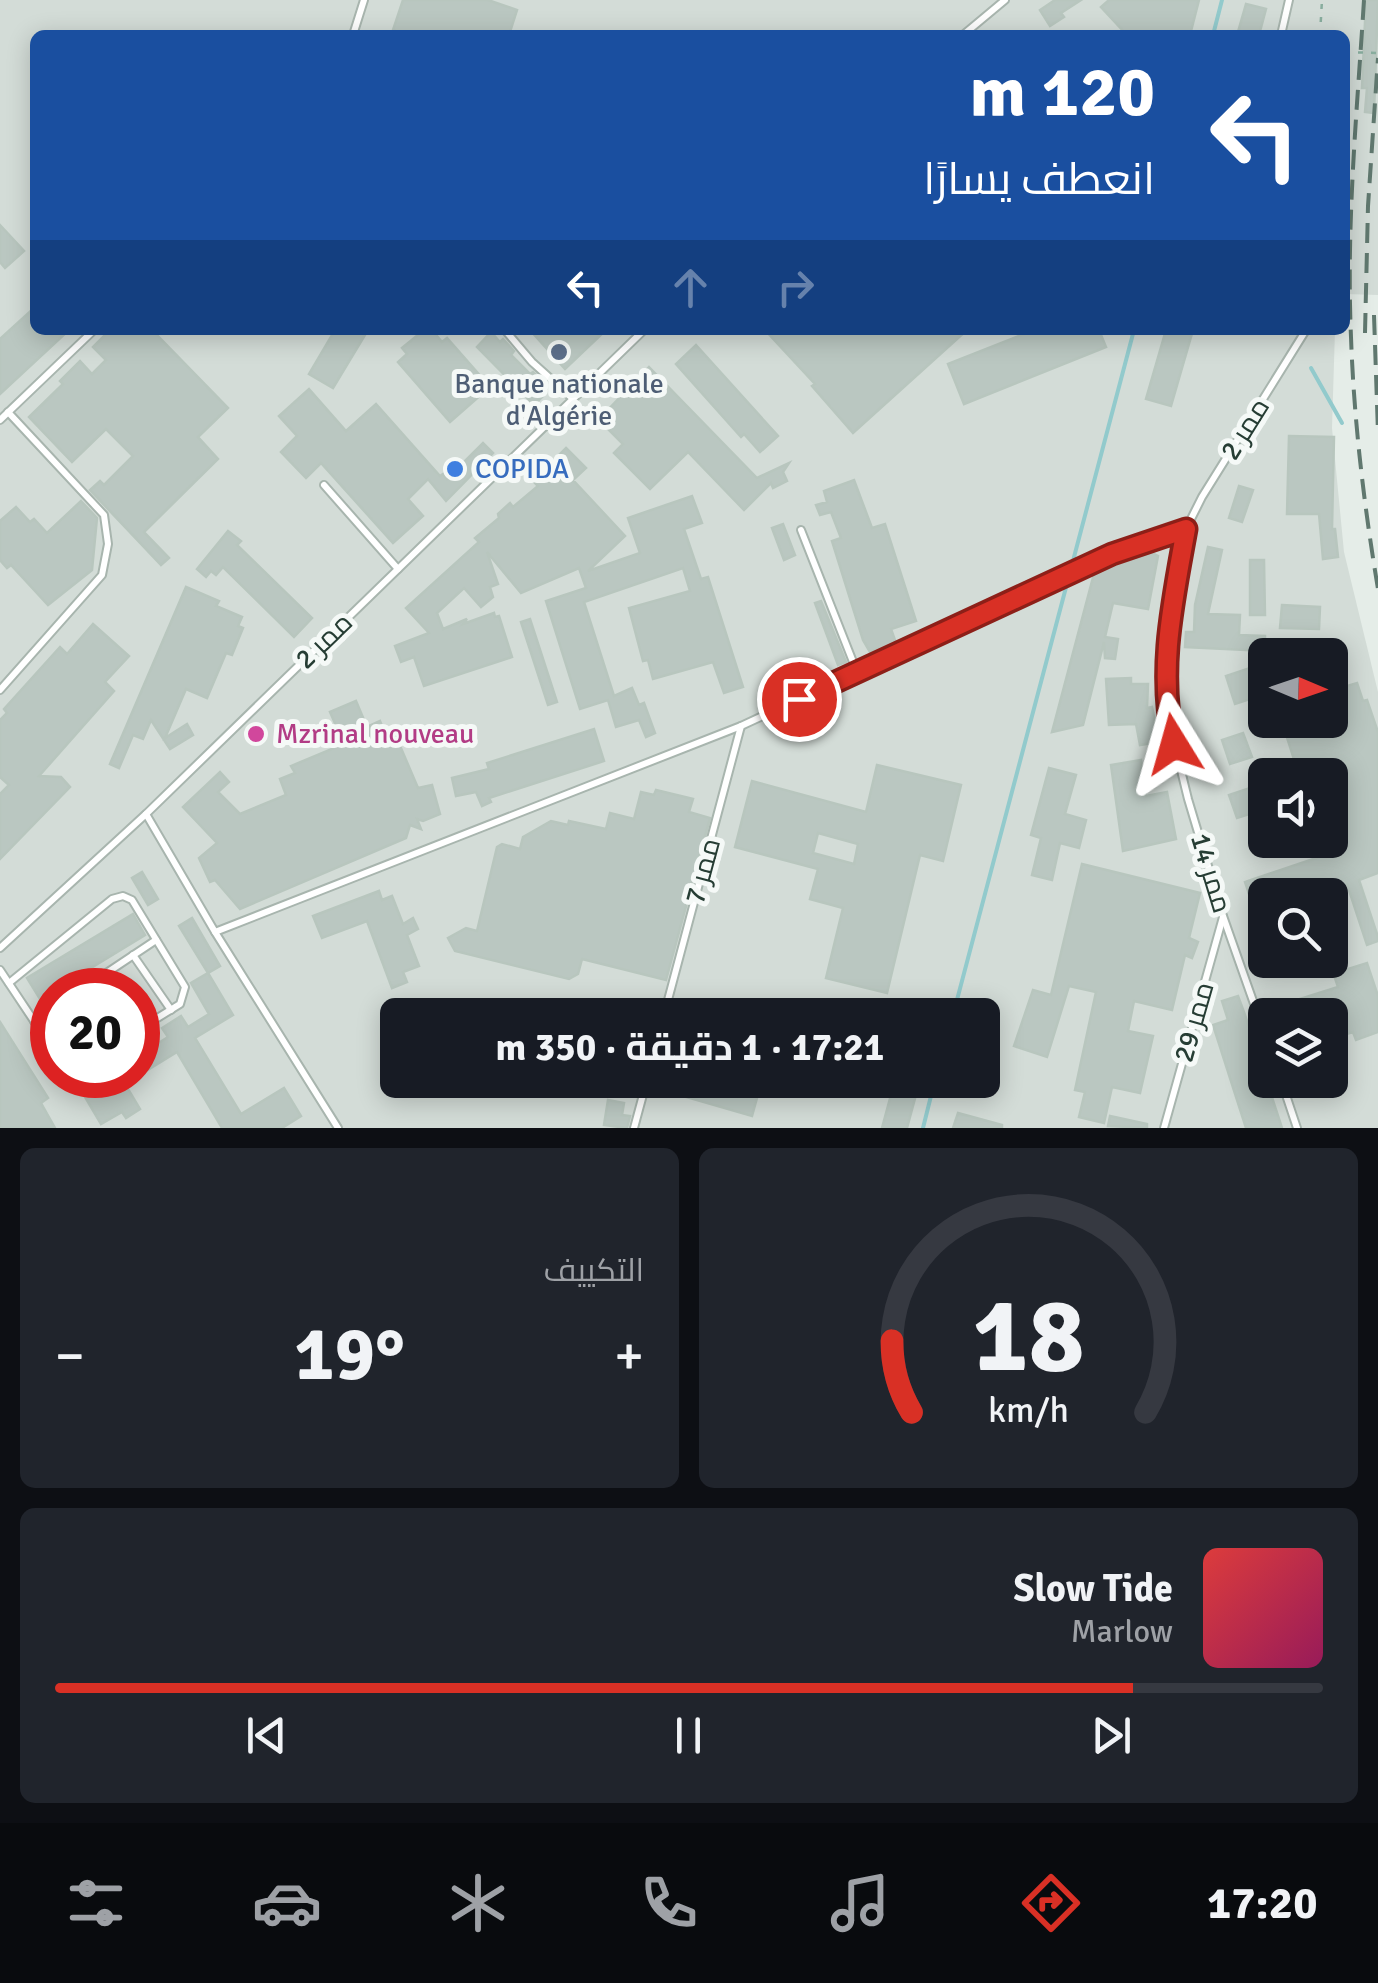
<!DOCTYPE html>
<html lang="ar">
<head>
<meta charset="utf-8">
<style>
  body { margin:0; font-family:Signika,Cairo,sans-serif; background:#20242c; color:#f1f3f6; direction:rtl; height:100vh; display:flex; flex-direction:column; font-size:38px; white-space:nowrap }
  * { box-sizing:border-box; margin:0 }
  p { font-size:32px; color:#9ea1a6 }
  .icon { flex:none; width:55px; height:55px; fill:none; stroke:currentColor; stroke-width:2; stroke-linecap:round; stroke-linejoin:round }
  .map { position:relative; height:1128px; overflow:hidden; direction:ltr }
  .sheet { display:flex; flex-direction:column; gap:20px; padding:20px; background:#0d0f14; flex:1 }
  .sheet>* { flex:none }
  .top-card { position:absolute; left:30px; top:30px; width:1320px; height:305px; border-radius:15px; box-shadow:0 5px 25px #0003; direction:rtl; background:#1a4fa0; color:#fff; overflow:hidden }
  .needle { width:65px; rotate:92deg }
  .buttons { position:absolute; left:1248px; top:638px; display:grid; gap:20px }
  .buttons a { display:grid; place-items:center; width:100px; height:100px; border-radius:15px; background:#171b24; box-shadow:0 5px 25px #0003; font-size:50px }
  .speed { position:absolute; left:30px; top:968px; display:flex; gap:20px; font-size:50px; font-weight:700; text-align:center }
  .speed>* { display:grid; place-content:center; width:130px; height:130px; border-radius:50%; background:#171b24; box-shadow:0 5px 25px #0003; line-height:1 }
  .speed .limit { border:15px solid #d22; background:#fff; color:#111 }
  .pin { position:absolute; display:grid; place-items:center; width:85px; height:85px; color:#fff; margin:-42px; border:5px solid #fff; border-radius:50%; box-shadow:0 2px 10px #0007 }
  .me { position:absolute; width:110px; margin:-55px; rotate:352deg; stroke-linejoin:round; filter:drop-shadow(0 0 8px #0008) }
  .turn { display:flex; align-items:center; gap:35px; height:210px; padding:0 30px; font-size:45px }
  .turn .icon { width:130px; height:130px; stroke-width:2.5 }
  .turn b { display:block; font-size:70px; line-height:85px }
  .lanes { display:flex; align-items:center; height:95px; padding:0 30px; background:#0003; justify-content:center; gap:50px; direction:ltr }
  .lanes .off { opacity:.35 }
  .big { font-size:75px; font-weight:700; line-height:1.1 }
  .sheet .widget { flex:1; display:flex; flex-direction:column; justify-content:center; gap:15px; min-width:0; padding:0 35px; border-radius:15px; background:#20242c }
  .sheet .dial { align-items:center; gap:0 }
  .dial svg { height:260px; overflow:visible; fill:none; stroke:#363941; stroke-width:7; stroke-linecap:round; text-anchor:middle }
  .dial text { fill:#f1f3f6; stroke:none }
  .song { display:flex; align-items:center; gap:30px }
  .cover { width:120px; height:120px; border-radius:15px; background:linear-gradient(135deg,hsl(0 70% 55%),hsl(330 70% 35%)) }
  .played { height:10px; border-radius:5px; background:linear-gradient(90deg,#d93025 85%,#363941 85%) }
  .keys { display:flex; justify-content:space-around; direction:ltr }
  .heat { display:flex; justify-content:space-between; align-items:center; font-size:55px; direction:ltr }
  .sheet .tiles { flex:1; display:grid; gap:20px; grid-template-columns:1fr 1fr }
  .widget:last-child { grid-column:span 2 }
  .trip { position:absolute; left:380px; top:998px; width:620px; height:100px; border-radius:15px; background:#171b24; box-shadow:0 5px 25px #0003; font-weight:700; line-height:100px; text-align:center; direction:rtl }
  .menu { display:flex; height:160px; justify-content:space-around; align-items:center; background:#090b0e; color:#9ea1a6 }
  .menu .icon { width:70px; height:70px }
  .menu .selected { color:#d93025 }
  .menu b { font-size:45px; color:#f1f3f6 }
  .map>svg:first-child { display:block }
  .built { fill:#d3dcd7; fill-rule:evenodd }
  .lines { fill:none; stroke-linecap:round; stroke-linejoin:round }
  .stream { stroke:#92cacc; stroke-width:4 }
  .building { fill:#bac7c1; stroke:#b8c6be; stroke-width:2.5; fill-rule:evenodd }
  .lane-casing { stroke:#a8b5ae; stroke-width:10 }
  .path { stroke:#88ad9e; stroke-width:2.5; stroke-dasharray:5 8; stroke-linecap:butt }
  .lane { stroke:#fff; stroke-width:6 }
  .rail { stroke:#60786f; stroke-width:4; stroke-dasharray:20 10; stroke-linecap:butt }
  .path-bridge { stroke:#88ad9e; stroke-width:2.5; stroke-dasharray:5 8; stroke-linecap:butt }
  .route-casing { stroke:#8d1f18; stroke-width:25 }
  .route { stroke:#d93025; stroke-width:18 }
  .service-dot { fill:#5c6f8a; stroke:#f5f9f7; stroke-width:4 }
  .shop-dot { fill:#3f7fe0; stroke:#f5f9f7; stroke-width:4 }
  .hotel-dot { fill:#d1479c; stroke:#f5f9f7; stroke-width:4 }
  .labels { text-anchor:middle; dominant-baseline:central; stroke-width:10; stroke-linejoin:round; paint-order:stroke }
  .service-label { font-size:28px; fill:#4e5e75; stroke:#f5f9f7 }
  .street-label { font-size:28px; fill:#263d34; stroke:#f5f9f7 }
  .shop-label { font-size:28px; fill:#366cbe; stroke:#f5f9f7; text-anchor:start }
  .hotel-label { font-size:28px; fill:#b23c85; stroke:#f5f9f7; text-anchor:start }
</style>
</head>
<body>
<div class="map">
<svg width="1378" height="1128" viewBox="0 0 1378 1128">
  <rect width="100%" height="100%" fill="#e5ede8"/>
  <path class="built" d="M0,0H1378V295L1345,294V35H35V330H1335L1332,428L1344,552L1378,692V1128H0ZM1265,655H1330V720H1265ZM1265,775H1330V840H1265ZM1265,895H1330V960H1265ZM52,990H138V1075H52ZM398,1015H982V1080H398ZM1265,1015H1330V1080H1265Z"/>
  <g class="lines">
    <g class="stream">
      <polyline points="1213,35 1222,0"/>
      <polyline points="1311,368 1342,423"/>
      <polyline points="953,1015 1134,330"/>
      <polyline points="923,1128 935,1080"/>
    </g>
  </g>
  <g class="building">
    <polygon points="403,0 488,0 517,10 509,35 408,35 393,30"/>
    <polygon points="1055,0 1081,0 1061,13 1064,17 1050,26 1040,10"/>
    <polygon points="1109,0 1199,0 1190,35 1127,35 1101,7"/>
    <polygon points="1366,0 1378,0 1374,113 1365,112 1367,88 1362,88"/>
    <polygon points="1246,4 1266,9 1259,35 1238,32"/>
    <polygon points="0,225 24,251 5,268 0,262"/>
    <polygon points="35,307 35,330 69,330 0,394 0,339"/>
    <polygon points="110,330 152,330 228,408 198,437 218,459 144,532 169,558 161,565 90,490 100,481 104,485 133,456 106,429 72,462 29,417 63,384 60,381 80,361 92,374 106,360 93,347"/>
    <polygon points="335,330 368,330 333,388 309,374"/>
    <polygon points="424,330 432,330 442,342 447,338 490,387 450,422 398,362 407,354 402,348"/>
    <polygon points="530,330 606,330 565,369"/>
    <polygon points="765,330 967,330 853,433 812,386 815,384"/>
    <polygon points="1034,330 1099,330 1106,347 964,404 948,364"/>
    <polygon points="1166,330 1193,330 1171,406 1146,399"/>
    <polygon points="491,332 500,342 503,339 514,351 511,355 530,374 533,372 544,382 540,386 547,392 534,405 477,347"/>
    <polygon points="696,345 778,436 760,452 744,434 741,437 676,364"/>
    <polygon points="649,367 757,478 789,463 783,472 787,481 773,488 771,483 744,510 688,452 650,489 614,453 623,444 607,428 610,425 602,416"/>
    <polygon points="309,389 346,431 376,404 440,476 443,474 447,479 483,443 493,453 446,501 428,479 408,499 423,516 393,543 321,463 306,478 281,452 297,436 279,416"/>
    <polygon points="1289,436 1334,437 1332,529 1335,529 1338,557 1323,559 1319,514 1287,514"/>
    <polygon points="566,448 586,468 573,480 625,536 588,571 640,553 628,518 692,496 702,523 684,529 701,579 708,577 743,687 724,693 713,662 653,679 648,660 643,661 629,608 690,591 683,568 584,602 614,696 632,688 639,705 644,703 655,733 646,737 639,720 616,727 608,700 580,709 546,601 586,588 579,568 521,593 487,552 498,584 490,587 493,597 481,607 464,588 437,613 443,629 467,619 463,624 494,613 495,617 499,616 512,657 424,686 414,657 401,662 395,646 429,633 406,608 479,542 475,538 499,518 498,514 510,503 513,507 538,486 533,481"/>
    <polygon points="854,480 872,528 885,524 916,621 891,629 897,646 880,651 878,648 870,652 863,640 832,541 841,538 831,512 820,515 816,505 827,502 824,491"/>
    <polygon points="1239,486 1253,490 1242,522 1229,518"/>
    <polygon points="81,501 97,518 92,570 48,605 11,565 7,568 0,560 0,521 16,507 30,522 34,519 47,533"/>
    <polygon points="783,524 795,555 784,560 772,528"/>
    <polygon points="228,531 241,541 237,545 312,618 294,637 223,567 216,575 211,571 206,577 197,569"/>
    <polygon points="1208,547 1222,550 1208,614 1240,615 1239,635 1265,636 1265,651 1185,647 1186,632 1194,632 1195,605"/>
    <polygon points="1148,551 1158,556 1148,609 1113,603 1105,637 1118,639 1115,659 1105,658 1104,642 1083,725 1052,732 1095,570"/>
    <polygon points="1250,560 1264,560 1265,615 1250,615"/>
    <polygon points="186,587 219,601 216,606 242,617 238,626 243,628 232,655 226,653 207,698 186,689 165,738 187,724 193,735 170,749 151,720 143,739 133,735 119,768 110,764"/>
    <polygon points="821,601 846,662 838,665 815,603"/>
    <polygon points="1282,605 1320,607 1319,629 1280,628"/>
    <polygon points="530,619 557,702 548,705 521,622"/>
    <polygon points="93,624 129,656 105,682 114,691 39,776 61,777 70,787 0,859 0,794 9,785 0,777 0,720 7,713 4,709 60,647 67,654"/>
    <polygon points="1265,663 1265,694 1235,704 1226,676"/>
    <polygon points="1131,678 1131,684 1148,684 1147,708 1152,707 1159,742 1140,745 1136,724 1109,725 1106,679"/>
    <polygon points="1357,683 1363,701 1367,700 1378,732 1378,873 1359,880 1378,937 1378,941 1367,945 1347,884 1314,895 1265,895 1265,912 1256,915 1245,882 1340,850 1330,819 1330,775 1299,775 1284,728 1308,720 1330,720 1330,712 1344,708 1337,689"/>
    <polygon points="356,701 367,727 380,721 384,731 395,734 418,788 432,785 440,814 423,821 417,819 421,829 410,825 406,838 240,909 215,880 210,882 199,858 217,843 183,807 220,772 229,782 218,792 240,814 286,795 280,779 295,773 291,766 344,744 330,712"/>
    <polygon points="594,729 604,761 489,798 491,802 482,806 476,792 456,796 452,778 489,769 487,763"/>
    <polygon points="1243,733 1252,757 1230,764 1222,740"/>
    <polygon points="1141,760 1146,796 1167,792 1176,839 1123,851 1111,765"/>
    <path d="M877,765L961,785L943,861L920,855L887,993L826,978L843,908L810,899L818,869L735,847L752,781L866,812ZM818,833L858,844L854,864L813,853Z"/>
    <polygon points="1049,768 1076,775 1065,814 1086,820 1079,848 1060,843 1052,880 1032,875 1041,838 1031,835"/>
    <polygon points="1265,783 1265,809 1237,818 1229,795"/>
    <polygon points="656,790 693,799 689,812 710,818 666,980 582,959 578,974 569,979 455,951 448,938 466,928 477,931 497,847 502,844 520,849 523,837 551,821 568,825 569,821 606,829 610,813 634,819 641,792 654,795"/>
    <polygon points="1082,864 1200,893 1189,938 1198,942 1192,958 1185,955 1172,1010 1134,1001 1128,1031 1153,1036 1140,1093 1112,1087 1104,1123 1079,1117 1085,1092 1075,1090 1096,992 1069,986 1047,1057 1014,1046 1033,990 1051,995"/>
    <polygon points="142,872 158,899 148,905 132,878"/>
    <polygon points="379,891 382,900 392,896 403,924 413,918 418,929 407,935 419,966 403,972 407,982 392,988 367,921 322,938 313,916"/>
    <polygon points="133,914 145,935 40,999 27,978"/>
    <polygon points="192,918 220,966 208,973 179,926"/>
    <polygon points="1332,929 1345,970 1367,963 1378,996 1378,1032 1356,1040 1353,1032 1330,1039 1330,1015 1293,1015 1290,1002 1338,987 1330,963"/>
    <polygon points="208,973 233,1015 195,1038 241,1114 284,1088 301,1116 282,1128 222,1128 177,1052 125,1084 140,1109 126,1118 122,1112 101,1124 85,1097 106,1085 100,1075 138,1075 138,1056 168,1037 162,1028 181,1016 188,1027 209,1014 191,983"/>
    <polygon points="1238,996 1245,1015 1282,1128 1246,1128 1213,1025 1228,1020 1222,1001"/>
    <polygon points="0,1022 48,1098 41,1103 55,1128 0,1128"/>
    <polygon points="691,1080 762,1080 752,1116 686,1097"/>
    <polygon points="895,1080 920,1080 907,1128 882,1128"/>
    <polygon points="608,1100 624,1103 622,1115 630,1116 627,1128 604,1125"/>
    <polygon points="958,1113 1002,1125 1002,1128 953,1128"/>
    <polygon points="1110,1116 1147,1124 1147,1128 1108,1126"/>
  </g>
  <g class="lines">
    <defs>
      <g id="lane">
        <polyline points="353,35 364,0"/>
        <polyline points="963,35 1005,0"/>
        <polyline points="1281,35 1289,0"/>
        <polyline points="505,330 532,362 572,398"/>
        <polyline points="0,420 94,330"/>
        <polyline points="324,485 398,569"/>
        <polyline points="801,530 857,672"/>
        <polyline points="0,690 102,575 108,544 104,515 8,412"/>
        <polyline points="146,814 215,932 338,1128"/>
        <polyline points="215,932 741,726 1112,554 1186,529"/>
        <polyline points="0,948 146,814 644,330"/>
        <polyline points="133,955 171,1010"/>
        <polyline points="0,970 52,1048"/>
        <polyline points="9,983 112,899 123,896 132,900 185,987 180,1004 138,1030"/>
        <polyline points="81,990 156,940"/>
        <polyline points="664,1015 741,726"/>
        <polyline points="34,1021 52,1009"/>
        <polyline points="1265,1035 1223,916 1188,799 1168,717 1166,640 1186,529 1202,497 1306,330"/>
        <polyline points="1281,1080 1297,1128"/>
        <polyline points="634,1128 647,1080"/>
        <polyline points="1164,1128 1223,917"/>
      </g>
    </defs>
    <use href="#lane" class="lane-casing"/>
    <polyline class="path" points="1320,35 1322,0"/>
    <use href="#lane" class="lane"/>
    <g class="rail">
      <path d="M1364,0C1357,112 1346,225 1351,337C1354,422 1364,505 1378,589"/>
      <polyline points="1374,315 1378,433"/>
      <polyline points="1365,333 1368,206 1378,58"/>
    </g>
    <polyline class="path-bridge" points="1345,52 1378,53"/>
  </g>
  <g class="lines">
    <defs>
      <path id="route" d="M799,699L1112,554L1186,529C1173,601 1157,672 1174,744"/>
    </defs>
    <use href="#route" class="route-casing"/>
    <use href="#route" class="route"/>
  </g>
  <circle class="service-dot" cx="559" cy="352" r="10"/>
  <circle class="shop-dot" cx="455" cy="469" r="10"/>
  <circle class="hotel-dot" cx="256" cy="734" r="10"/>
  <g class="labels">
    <g class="service-label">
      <text x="559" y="384">Banque nationale<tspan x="559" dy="32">d'Algérie</tspan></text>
    </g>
    <g class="street-label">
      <text transform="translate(1245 429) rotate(-58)">ممر 2</text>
      <text transform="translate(324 641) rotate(-44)">ممر 2</text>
      <text transform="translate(703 871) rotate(-75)">ممر 7</text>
      <text transform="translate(1211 873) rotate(73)">ممر 14</text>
      <text transform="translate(1194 1022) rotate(-74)">ممر 29</text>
    </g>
    <g class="shop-label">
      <text x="475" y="469">COPIDA</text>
    </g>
    <g class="hotel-label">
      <text x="276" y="734">Mzrinal nouveau</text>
    </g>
  </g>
</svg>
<div class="buttons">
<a><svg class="needle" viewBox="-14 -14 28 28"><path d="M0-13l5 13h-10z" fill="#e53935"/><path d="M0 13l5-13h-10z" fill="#9ea1a6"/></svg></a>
<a><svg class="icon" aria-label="sound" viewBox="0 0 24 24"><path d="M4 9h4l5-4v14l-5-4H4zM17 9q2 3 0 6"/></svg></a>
<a><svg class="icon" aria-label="search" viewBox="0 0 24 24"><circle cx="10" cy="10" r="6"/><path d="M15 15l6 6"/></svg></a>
<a><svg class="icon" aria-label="layers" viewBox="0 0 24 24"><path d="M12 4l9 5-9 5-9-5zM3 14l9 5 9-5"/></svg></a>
</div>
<div class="speed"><div class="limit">20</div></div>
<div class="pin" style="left:799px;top:699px;background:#d93025"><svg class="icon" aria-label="arrive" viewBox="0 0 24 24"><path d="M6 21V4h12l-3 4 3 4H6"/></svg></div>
<svg class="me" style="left:1174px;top:744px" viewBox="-20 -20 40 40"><path d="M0-17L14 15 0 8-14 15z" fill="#d93025" stroke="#fff" stroke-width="4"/></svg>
<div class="trip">17:21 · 1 دقيقة · 350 m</div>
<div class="top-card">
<div class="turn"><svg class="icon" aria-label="left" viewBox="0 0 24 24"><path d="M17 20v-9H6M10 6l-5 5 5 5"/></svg><div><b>120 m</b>انعطف يسارًا</div></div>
<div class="lanes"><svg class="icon" aria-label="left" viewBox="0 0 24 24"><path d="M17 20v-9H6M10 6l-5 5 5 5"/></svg><svg class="icon off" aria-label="ahead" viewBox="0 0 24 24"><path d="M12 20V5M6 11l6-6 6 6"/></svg><svg class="icon off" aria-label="right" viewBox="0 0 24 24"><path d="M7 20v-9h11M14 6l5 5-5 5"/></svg></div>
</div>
</div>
<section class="sheet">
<div class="tiles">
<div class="widget dial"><svg viewBox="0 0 100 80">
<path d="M14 69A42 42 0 1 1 86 69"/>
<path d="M14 69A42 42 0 0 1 8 47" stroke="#d93025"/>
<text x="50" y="56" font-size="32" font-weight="700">18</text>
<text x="50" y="72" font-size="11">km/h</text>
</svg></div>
<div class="widget"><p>التكييف</p>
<div class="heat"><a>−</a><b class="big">19°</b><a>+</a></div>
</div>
<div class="widget">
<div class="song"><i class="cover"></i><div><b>Slow Tide</b><p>Marlow</p></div></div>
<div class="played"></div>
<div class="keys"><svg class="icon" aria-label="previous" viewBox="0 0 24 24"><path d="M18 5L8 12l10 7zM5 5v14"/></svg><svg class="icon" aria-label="pause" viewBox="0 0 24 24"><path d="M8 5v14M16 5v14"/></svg><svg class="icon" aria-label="next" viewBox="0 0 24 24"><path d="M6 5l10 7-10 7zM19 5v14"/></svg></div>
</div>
</div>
</section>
<nav class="menu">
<b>17:20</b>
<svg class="icon selected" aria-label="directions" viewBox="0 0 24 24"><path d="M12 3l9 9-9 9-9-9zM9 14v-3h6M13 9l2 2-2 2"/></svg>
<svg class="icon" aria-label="music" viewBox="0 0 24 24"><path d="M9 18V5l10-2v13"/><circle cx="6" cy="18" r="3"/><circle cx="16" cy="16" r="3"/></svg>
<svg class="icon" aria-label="phone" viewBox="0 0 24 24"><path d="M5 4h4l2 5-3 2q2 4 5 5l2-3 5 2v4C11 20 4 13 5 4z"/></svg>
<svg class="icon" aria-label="climate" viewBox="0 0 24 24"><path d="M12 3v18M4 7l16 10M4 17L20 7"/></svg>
<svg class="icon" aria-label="car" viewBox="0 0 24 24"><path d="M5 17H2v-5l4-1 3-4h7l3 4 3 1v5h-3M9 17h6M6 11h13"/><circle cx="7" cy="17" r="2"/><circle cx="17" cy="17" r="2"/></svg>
<svg class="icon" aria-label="filters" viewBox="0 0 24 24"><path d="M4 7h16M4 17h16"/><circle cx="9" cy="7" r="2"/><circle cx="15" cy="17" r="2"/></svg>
</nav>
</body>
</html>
